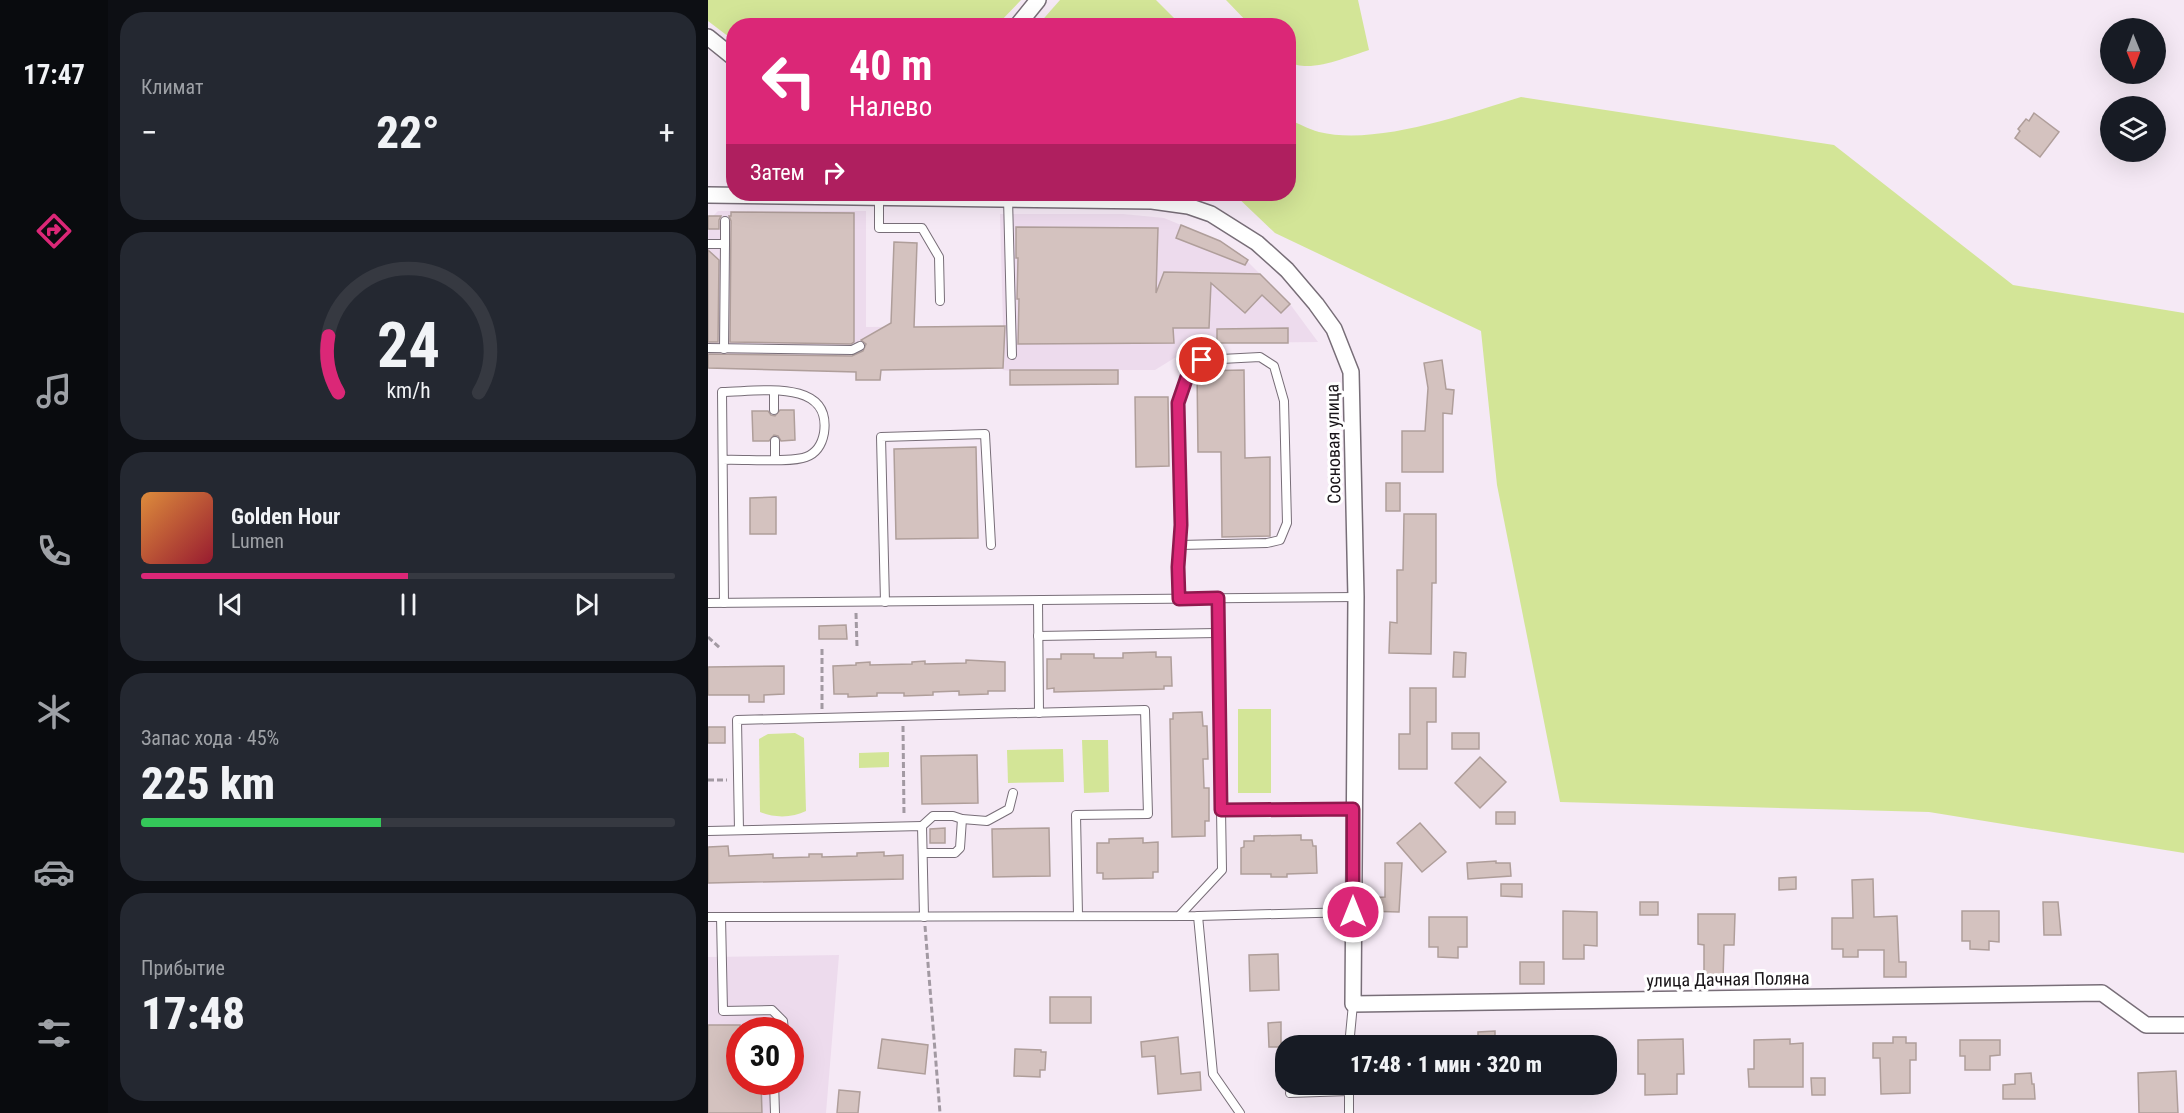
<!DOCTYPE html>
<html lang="ru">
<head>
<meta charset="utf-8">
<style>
  body { margin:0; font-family:"Roboto Condensed",sans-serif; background:#242831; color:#f1f3f6; height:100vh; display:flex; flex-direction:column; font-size:22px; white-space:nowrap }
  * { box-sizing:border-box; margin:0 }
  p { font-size:20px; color:#9ea1a6 }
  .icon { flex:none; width:33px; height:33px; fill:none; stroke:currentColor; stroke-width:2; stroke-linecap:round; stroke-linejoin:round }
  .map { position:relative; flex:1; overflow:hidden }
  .panel { display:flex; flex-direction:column; gap:12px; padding:12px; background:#0d0f14; width:600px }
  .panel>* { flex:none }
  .hud { position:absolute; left:18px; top:18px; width:570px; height:183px; border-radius:24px; box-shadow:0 6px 24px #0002; background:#db2777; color:#fff; overflow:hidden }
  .needle { width:39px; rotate:179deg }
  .buttons { position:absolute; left:1392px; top:18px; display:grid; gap:12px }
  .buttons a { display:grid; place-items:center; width:66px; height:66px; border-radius:50%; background:#171b24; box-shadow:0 6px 24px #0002; font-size:30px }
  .speed { position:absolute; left:18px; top:1017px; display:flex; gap:12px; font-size:30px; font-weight:700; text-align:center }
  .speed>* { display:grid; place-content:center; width:78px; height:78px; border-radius:50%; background:#171b24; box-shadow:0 6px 24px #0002; line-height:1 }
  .speed .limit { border:9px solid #d22; background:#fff; color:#111 }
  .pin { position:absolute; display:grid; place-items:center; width:51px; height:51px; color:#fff; margin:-26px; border:3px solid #fff; border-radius:50%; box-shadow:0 2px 6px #0007 }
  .me { position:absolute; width:66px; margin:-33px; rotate:0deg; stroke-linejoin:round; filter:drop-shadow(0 0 4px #0008) }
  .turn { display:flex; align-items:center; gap:21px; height:126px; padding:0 24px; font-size:27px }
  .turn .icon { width:78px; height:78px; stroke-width:2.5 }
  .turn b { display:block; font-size:42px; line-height:51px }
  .then { display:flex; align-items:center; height:57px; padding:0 24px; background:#0003; gap:12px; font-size:22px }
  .big { font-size:45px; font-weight:800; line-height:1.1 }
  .panel .tile { flex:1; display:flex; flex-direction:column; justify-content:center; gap:9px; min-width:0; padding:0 21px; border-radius:24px; background:#242831 }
  .panel .dial { align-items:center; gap:0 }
  .dial svg { height:156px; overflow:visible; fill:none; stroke:#363941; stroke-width:7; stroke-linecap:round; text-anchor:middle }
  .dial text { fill:#f1f3f6; stroke:none }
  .song { display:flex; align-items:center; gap:18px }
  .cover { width:72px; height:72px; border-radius:9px; background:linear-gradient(135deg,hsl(30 70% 55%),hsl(350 70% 35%)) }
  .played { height:6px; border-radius:3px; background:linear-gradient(90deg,#db2777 50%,#363941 50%) }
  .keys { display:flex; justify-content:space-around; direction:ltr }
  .heat { display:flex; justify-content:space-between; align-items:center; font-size:33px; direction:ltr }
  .charge { height:9px; border-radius:4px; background:linear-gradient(90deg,#34c759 45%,#363941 0) }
  .trip { position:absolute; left:567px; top:1035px; width:342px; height:60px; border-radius:24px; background:#171b24; box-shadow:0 6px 24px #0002; font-weight:800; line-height:60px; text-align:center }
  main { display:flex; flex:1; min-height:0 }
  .tabs { display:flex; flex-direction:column; width:108px; justify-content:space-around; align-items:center; background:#090b0e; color:#9ea1a6 }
  .tabs .icon { width:42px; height:42px }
  .tabs .active { color:#db2777 }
  .tabs b { font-size:27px; color:#f1f3f6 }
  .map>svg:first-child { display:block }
  .built { fill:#eddbed; fill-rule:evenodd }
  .green { fill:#d3e597 }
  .building { fill:#d4c2bf; stroke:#af9e9a; stroke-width:1.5 }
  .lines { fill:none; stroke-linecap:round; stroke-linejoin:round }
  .lane-casing { stroke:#786e78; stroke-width:10 }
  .street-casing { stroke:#786e78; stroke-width:18 }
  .path { stroke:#a299a2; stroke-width:3; stroke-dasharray:6 3; stroke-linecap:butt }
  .lane { stroke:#fff; stroke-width:8 }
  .street { stroke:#fff; stroke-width:15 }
  .route-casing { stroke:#8e194d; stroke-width:15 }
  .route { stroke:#db2777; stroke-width:10 }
  .labels { text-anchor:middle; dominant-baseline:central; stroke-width:6; stroke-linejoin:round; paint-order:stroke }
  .street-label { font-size:18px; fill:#171317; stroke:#fff }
</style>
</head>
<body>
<main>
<nav class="tabs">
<b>17:47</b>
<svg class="icon active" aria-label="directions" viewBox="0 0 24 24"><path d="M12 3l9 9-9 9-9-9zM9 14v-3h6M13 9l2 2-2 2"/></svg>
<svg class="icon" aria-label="music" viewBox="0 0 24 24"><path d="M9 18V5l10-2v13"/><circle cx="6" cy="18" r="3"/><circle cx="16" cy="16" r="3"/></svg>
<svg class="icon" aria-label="phone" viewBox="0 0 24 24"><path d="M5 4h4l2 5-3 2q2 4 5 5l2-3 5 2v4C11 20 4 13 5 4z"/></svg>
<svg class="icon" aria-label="climate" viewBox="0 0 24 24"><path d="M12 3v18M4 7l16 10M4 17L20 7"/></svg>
<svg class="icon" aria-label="car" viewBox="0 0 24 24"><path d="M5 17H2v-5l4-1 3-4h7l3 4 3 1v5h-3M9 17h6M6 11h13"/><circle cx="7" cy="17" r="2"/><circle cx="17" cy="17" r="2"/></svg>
<svg class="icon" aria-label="filters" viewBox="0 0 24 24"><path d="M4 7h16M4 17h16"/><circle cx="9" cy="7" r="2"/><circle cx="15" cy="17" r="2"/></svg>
</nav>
<section class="panel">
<div class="tile"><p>Климат</p>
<div class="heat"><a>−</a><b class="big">22°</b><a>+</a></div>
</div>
<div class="tile dial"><svg viewBox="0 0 100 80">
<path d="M14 69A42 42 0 1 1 86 69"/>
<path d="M14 69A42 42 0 0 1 9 40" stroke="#db2777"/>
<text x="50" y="56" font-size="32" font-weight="700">24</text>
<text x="50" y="72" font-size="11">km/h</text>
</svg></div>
<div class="tile">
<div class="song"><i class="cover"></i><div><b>Golden Hour</b><p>Lumen</p></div></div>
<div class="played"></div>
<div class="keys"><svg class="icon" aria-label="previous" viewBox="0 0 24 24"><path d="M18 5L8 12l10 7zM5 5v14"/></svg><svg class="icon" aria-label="pause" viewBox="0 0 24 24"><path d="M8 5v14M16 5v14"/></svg><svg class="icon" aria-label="next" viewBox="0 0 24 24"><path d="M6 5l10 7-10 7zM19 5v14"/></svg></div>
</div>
<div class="tile"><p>Запас хода · 45%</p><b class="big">225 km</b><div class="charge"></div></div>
<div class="tile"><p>Прибытие</p><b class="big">17:48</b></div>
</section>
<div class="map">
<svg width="1476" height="1113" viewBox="0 0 1476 1113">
  <rect width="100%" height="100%" fill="#f5e9f5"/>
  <g class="built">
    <polygon points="10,211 158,211 158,327 295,326 292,214 415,214 456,218 512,241 536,258 582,304 610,342 509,343 481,349 447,370 411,370 410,384 302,385 302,371 295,370 294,368 173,370 172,380 148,380 148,372 0,368 0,216 5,216"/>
    <path d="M131,955L118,1113H0V957ZM32,1030H82V1082H32Z"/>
  </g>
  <g class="green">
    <polygon points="0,0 313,0 289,25 26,26 25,40 0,21"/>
    <polygon points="352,0 448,0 473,25 330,25"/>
    <path d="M518,0H650L661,50C641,56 599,75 581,61L580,26L542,25Z"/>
    <path d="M813,97L1126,145L1305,285L1476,313V853L1221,812L852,802L789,485L773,331L567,233L526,194H510H580L581,120C590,123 600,129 611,132C669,146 757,114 813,97Z"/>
    <rect x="530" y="709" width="33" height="84"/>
    <path d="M87,733L96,738L98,811C85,818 65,818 52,812L51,739L60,734Z"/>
    <polygon points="374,740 400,740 401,792 376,793"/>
    <polygon points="355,749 356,782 300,783 299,750"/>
    <polygon points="181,752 181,767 151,768 151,753"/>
  </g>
  <g class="building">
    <polygon points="1326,113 1351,132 1332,157 1307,138 1312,131 1310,129 1318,119 1321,121"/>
    <polygon points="23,212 146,213 146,342 143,344 22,342 23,221 21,216 23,216"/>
    <polygon points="0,216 13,216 11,220 11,229 0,229"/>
    <polygon points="473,225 512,241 540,260 537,265 468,238"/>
    <polygon points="308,227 450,228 448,293 456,272 552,274 582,304 573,313 554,295 537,313 503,283 501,328 465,328 466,343 310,344 311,299 309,299 310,258 308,258"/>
    <polygon points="186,242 209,243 206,327 297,326 295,368 173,370 172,380 148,380 148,372 0,368 0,354 144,356 155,351 158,344 153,340 183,323"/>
    <polygon points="0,250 11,260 10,342 0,342"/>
    <polygon points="580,328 580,343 509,343 509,329"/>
    <polygon points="734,360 738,389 746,390 744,414 735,413 735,472 694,472 694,431 717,431 720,388 716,363"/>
    <polygon points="302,370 410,370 410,384 302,385"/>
    <polygon points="536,370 537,458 562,457 562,536 514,537 513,452 490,452 489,371"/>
    <polygon points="427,397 460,397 461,466 428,467"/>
    <polygon points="72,410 86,410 87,440 73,441 70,436 66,435 61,441 45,441 44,411 60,411 63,415 67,416"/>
    <polygon points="268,447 270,538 188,539 186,449"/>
    <rect x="678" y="483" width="14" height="28"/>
    <polygon points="68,497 68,534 42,534 42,498"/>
    <polygon points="696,514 728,514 728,583 724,583 723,654 681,653 682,622 689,623 689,570 695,570"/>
    <polygon points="138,625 139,639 111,639 111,626"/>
    <polygon points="448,652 448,657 463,657 464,686 456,686 456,689 346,692 346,688 339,689 339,659 353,659 353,654 386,654 386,658 415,658 415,653"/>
    <polygon points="746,652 758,653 757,677 745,677"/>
    <polygon points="258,660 297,662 297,691 280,691 280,694 251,695 251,691 225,692 225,695 196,696 196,693 169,693 169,696 140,697 140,694 126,694 125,666 148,665 148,663 162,662 162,665 204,664 204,662 217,661 217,664 258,663"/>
    <polygon points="76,666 76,694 56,695 56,702 41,702 41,695 0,695 0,667"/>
    <polygon points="702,688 728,688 728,722 719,722 719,769 691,769 691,734 702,734"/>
    <polygon points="494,712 495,726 499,726 500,759 495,759 496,788 501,788 501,821 497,821 497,836 464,837 462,719 465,719 465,713"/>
    <rect x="0" y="727" width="17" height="16"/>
    <rect x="744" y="733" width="27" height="16"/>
    <polygon points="269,755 270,803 214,804 213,756"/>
    <polygon points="772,757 798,782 772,808 747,783"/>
    <rect x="788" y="812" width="19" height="12"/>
    <polygon points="712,823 738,852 714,872 689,843"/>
    <polygon points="237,828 237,843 222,843 222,829"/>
    <polygon points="341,828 342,876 285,877 284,829"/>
    <polygon points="593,835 593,840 604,840 605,846 608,846 609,873 579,874 579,877 563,877 563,874 533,874 533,848 536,847 536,841 546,841 546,836"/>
    <polygon points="435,838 435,843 450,842 450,872 445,872 445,878 395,879 395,873 389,873 389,843 401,843 401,839"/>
    <polygon points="20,846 21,856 65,854 65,858 101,857 101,854 114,854 114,857 149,856 149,853 176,852 176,856 195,855 195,879 0,883 0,847"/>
    <polygon points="788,861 788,863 802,863 803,876 760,879 759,863"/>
    <polygon points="677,863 694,863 691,912 655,911 656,898 677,897"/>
    <polygon points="1088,877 1088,889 1071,890 1071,878"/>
    <polygon points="1165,879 1166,917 1189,916 1191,962 1198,962 1198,977 1176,977 1176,950 1150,950 1150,957 1135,957 1135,949 1124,949 1124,918 1145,918 1144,880"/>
    <polygon points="793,884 814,884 814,897 793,896"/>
    <rect x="932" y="902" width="18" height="13"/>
    <polygon points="1335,902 1350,902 1353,935 1336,935"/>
    <polygon points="855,911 889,912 889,946 876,945 876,959 855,959"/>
    <polygon points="1254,911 1291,911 1291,942 1281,941 1281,950 1262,949 1262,941 1254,941"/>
    <polygon points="990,914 1027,914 1026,945 1016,945 1015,980 996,980 996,945 990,944"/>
    <polygon points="721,917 759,917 759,947 750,947 750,958 730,957 730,947 721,947"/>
    <polygon points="570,954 571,990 542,991 541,955"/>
    <rect x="812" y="962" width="24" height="22"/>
    <rect x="342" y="997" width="41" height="26"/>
    <polygon points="573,1022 573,1047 561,1047 560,1023"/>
    <polygon points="0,1025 32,1025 32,1082 53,1082 54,1113 0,1113"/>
    <polygon points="787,1031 787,1046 770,1046 770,1032"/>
    <polygon points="470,1037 473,1074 492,1072 493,1090 450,1094 447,1056 434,1057 433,1042"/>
    <polygon points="1185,1037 1198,1037 1198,1043 1208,1043 1208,1060 1202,1060 1202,1093 1173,1094 1172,1058 1165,1058 1165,1043 1185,1043"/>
    <polygon points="174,1039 220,1045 217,1074 170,1068"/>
    <polygon points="975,1039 976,1074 969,1074 969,1094 937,1095 937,1074 930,1074 930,1040"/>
    <polygon points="1082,1039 1082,1044 1095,1043 1095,1087 1041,1087 1040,1069 1046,1069 1046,1040"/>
    <polygon points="1252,1040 1292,1040 1292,1055 1282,1056 1282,1070 1257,1070 1257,1056 1252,1056"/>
    <polygon points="307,1049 333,1050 333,1052 338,1052 337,1070 332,1070 332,1077 306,1076"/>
    <polygon points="1468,1071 1470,1113 1431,1113 1430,1073"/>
    <polygon points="1323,1073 1324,1084 1326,1084 1327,1099 1295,1099 1295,1085 1307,1084 1307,1074"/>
    <polygon points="1103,1078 1117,1078 1117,1095 1104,1095"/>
    <polygon points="131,1090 152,1092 150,1113 129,1113"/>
  </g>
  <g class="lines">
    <defs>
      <g id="lane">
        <polyline points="171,197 171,228 214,228 231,257 232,301"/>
        <polyline points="300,198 304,355"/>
        <polyline points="0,244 17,244 16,349"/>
        <polyline points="17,244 17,221"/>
        <polyline points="0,348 144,350 152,346"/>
        <polyline points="66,391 66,410"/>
        <polyline points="67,441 67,459"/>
        <path d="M15,460C34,459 83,463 98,457C109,453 114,444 116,433C124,377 48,392 14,392L16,603"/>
        <polyline points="510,598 513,810 645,809"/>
        <polyline points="471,599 470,567 473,526 470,403 482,368 494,360 552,357 566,366 576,401 579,523 572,540 559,543 472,545"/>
        <polyline points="330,601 331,713"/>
        <polyline points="177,602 173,437 277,434 283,545"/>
        <polyline points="0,603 648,597"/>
        <polyline points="330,636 509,633"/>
        <polyline points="214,826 225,816 245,816 254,819 279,821 301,809 305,793"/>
        <polyline points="31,830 29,720 437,710 440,814 368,815 370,915"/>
        <polyline points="0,831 214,826 216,917"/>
        <polyline points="215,853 247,853 252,848 254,819"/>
        <polyline points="472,915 514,870 513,810"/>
        <polyline points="490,916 505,1074 532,1113"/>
        <polyline points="0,917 490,916 645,912"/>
        <polyline points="13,917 15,1011 64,1010 75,1021 76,1030"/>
        <polyline points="641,1046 645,1004"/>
        <polyline points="66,1082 67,1113"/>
        <polyline points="641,1084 641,1113"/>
        <polyline points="582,1093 641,1091"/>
      </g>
      <g id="street">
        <polyline points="309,26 330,0"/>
        <polyline points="0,37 26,58"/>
        <polyline points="0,195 444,201 480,206 503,214 549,243 579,270 608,304 626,329 643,372 648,597 645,1004 1394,993 1438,1025 1476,1025"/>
      </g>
    </defs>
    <use href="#lane" class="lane-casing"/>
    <use href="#street" class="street-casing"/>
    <g class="path">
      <polyline points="148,613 149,647"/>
      <polyline points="0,637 13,649"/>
      <polyline points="114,709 114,648"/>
      <polyline points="195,726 196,816"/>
      <polyline points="0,780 19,780"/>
      <polyline points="217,926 232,1113"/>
    </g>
    <use href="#lane" class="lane"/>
    <use href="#street" class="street"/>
  </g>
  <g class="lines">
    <defs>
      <polyline id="route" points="494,360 482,368 470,403 473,525 470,567 471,599 510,598 513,810 645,809 645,912"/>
    </defs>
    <use href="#route" class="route-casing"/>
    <use href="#route" class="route"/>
  </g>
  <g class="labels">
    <g class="street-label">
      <text transform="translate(625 444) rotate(-91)">Сосновая улица</text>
      <text transform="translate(1020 979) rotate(-1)">улица Дачная Поляна</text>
    </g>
  </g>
</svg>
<div class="buttons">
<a><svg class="needle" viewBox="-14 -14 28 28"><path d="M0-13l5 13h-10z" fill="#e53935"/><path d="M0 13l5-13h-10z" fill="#9ea1a6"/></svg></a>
<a><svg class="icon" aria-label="layers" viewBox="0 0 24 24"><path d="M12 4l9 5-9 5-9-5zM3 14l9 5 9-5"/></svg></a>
</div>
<div class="speed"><div class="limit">30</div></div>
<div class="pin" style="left:494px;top:360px;background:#d93025"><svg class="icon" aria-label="arrive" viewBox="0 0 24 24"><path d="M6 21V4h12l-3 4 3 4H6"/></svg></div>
<svg class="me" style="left:645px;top:912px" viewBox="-20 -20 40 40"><circle r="17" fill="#db2777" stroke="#fff" stroke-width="3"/><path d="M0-11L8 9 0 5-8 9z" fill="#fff"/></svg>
<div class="trip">17:48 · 1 мин · 320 m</div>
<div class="hud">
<div class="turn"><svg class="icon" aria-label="left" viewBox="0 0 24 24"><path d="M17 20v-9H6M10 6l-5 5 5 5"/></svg><div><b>40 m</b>Налево</div></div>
<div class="then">Затем<svg class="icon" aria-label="right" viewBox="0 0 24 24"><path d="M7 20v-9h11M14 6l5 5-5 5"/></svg></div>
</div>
</div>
</main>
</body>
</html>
